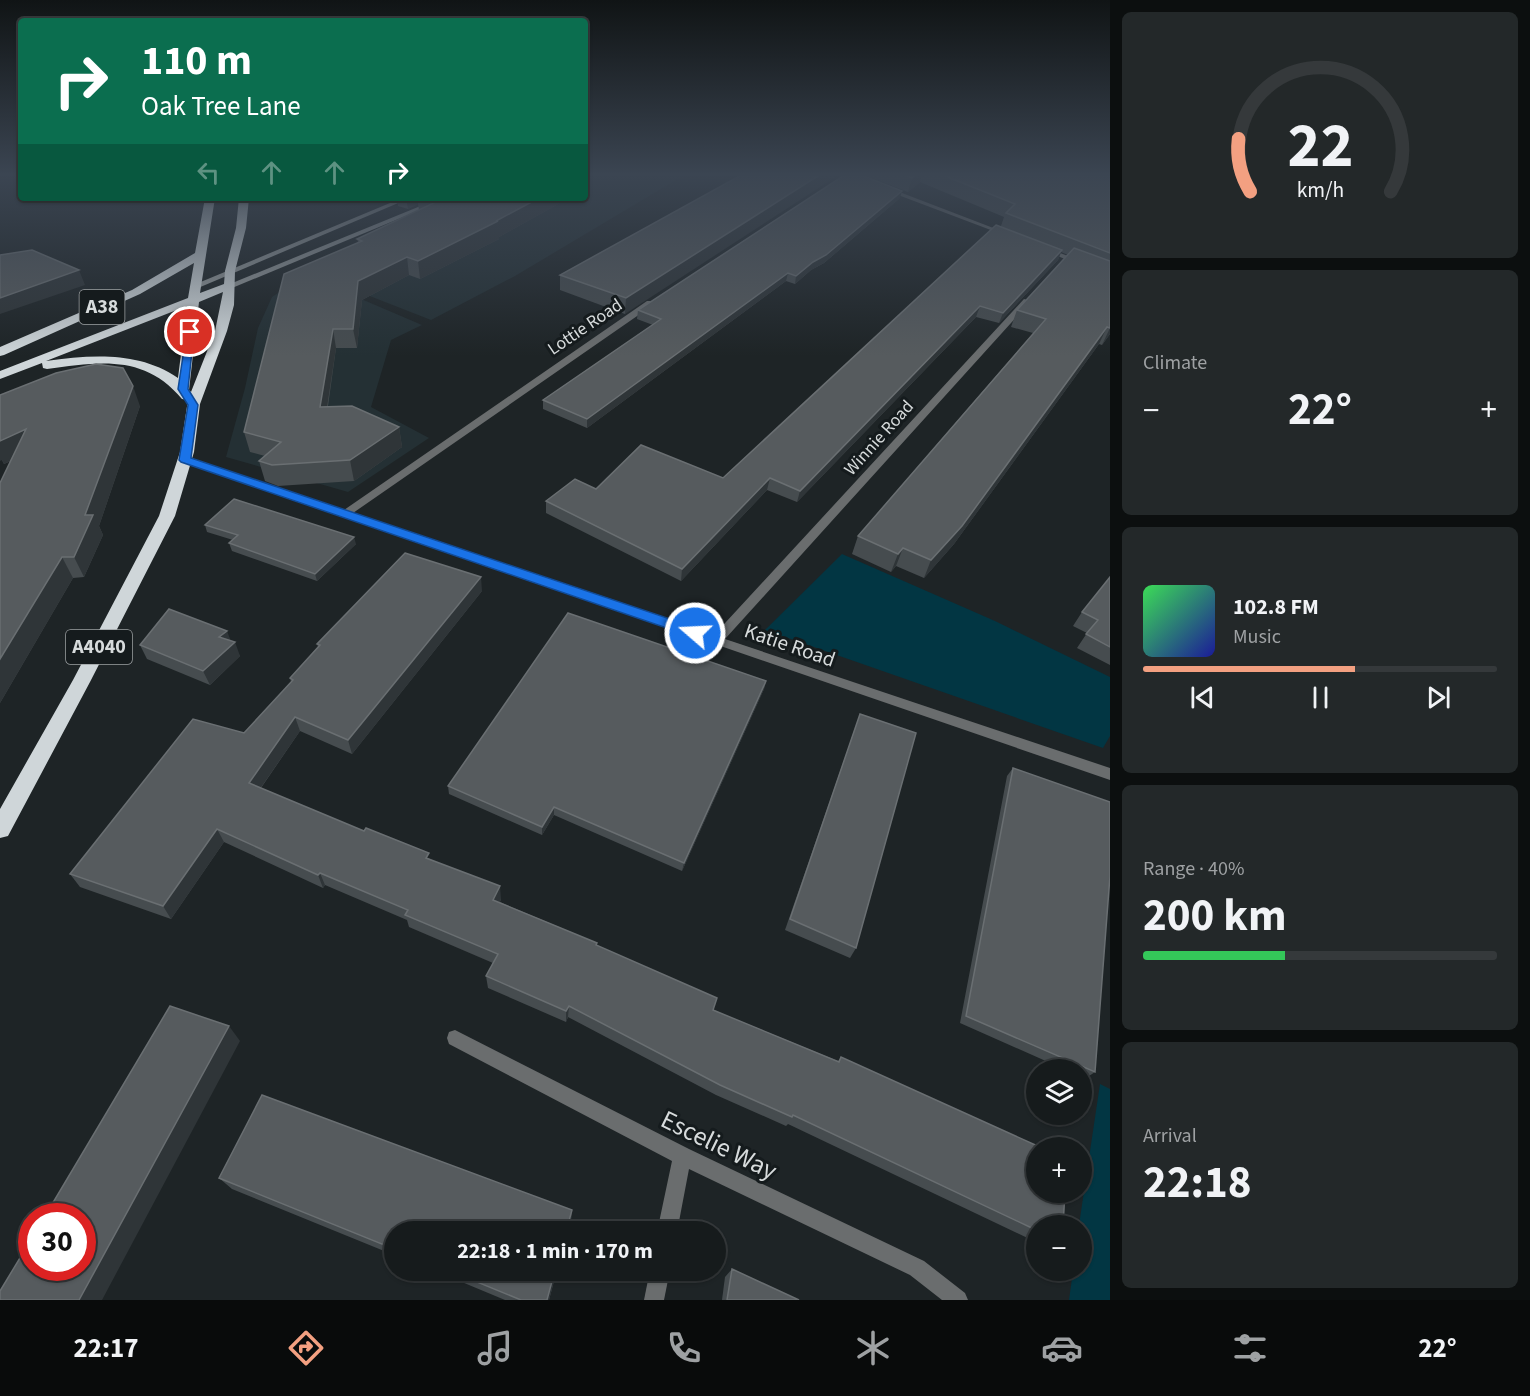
<!DOCTYPE html>
<html lang="en">
<head>
<meta charset="utf-8">
<style>
  body { margin:0; font-family:"Source Sans 3",sans-serif; background:#232829; color:#f1f3f6; height:100vh; display:flex; flex-direction:column; font-size:22px; white-space:nowrap }
  * { box-sizing:border-box; margin:0 }
  p { font-size:20px; color:#9ea1a3 }
  .icon { flex:none; width:33px; height:33px; fill:none; stroke:currentColor; stroke-width:2; stroke-linecap:round; stroke-linejoin:round }
  .map { position:relative; flex:1; overflow:hidden }
  .sheet { display:flex; flex-direction:column; gap:12px; padding:12px; background:#0c0f0f; width:420px }
  .sheet>* { flex:none }
  .top-card { position:absolute; left:18px; top:18px; width:570px; height:183px; border-radius:6px; box-shadow:0 2px 4px #0004,0 0 0 2px #35393b; background:#0b6e4f; color:#fff; overflow:hidden }
  .fabs { position:absolute; left:1026px; top:1059px; display:grid; gap:12px }
  .fabs a { display:grid; place-items:center; width:66px; height:66px; border-radius:50%; background:#161b1c; box-shadow:0 2px 4px #0004,0 0 0 2px #35393b; font-size:30px }
  .speed { position:absolute; left:18px; top:1203px; display:flex; gap:12px; font-size:30px; font-weight:700; text-align:center }
  .speed>* { display:grid; place-content:center; width:78px; height:78px; border-radius:50%; background:#161b1c; box-shadow:0 2px 4px #0004,0 0 0 2px #35393b; line-height:1 }
  .speed .limit { border:9px solid #d22; background:#fff; color:#111 }
  .pin { position:absolute; display:grid; place-items:center; width:51px; height:51px; color:#fff; margin:-26px; border:3px solid #fff; border-radius:50%; box-shadow:0 2px 6px #0007 }
  .me { position:absolute; width:66px; margin:-33px; rotate:289deg; stroke-linejoin:round; filter:drop-shadow(0 0 4px #0008) }
  .turn { display:flex; align-items:center; gap:21px; height:126px; padding:0 24px; font-size:27px }
  .turn .icon { width:78px; height:78px; stroke-width:2.5 }
  .turn b { display:block; font-size:42px; line-height:51px }
  .lanes { display:flex; align-items:center; height:57px; padding:0 24px; background:#0003; justify-content:center; gap:30px; direction:ltr }
  .lanes .off { opacity:.35 }
  .big { font-size:45px; font-weight:700; line-height:1.1 }
  .sheet .tile { flex:1; display:flex; flex-direction:column; justify-content:center; gap:9px; min-width:0; padding:0 21px; border-radius:9px; background:#232829 }
  .sheet .dial { align-items:center; gap:0 }
  .dial svg { height:156px; overflow:visible; fill:none; stroke:#35393b; stroke-width:7; stroke-linecap:round; text-anchor:middle }
  .dial text { fill:#f1f3f6; stroke:none }
  .song { display:flex; align-items:center; gap:18px }
  .cover { width:72px; height:72px; border-radius:9px; background:linear-gradient(135deg,hsl(130 70% 55%),hsl(240 70% 35%)) }
  .played { height:6px; border-radius:3px; background:linear-gradient(90deg,#f3a081 60%,#35393b 60%) }
  .keys { display:flex; justify-content:space-around; direction:ltr }
  .heat { display:flex; justify-content:space-between; align-items:center; font-size:33px; direction:ltr }
  .charge { height:9px; border-radius:4px; background:linear-gradient(90deg,#34c759 40%,#35393b 0) }
  .trip { position:absolute; left:384px; top:1221px; width:342px; height:60px; border-radius:30px; background:#161b1c; box-shadow:0 2px 4px #0004,0 0 0 2px #35393b; font-weight:700; line-height:60px; text-align:center }
  .dock { display:flex; height:96px; justify-content:space-around; align-items:center; background:#090b0b; color:#9ea1a3 }
  .dock .icon { width:42px; height:42px }
  .dock .active { color:#f3a081 }
  .dock b { font-size:27px; color:#f1f3f6 }
  main { display:flex; flex:1; min-height:0 }
  .map>svg:first-child { display:block }
  .built { fill:#243034 }
  .green { fill:#023643 }
  .lines { fill:none; stroke-linecap:round; stroke-linejoin:round }
  .street { fill:#6a6d6e; fill-rule:evenodd }
  .secondary { fill:#939899; fill-rule:evenodd }
  .highway { fill:#cfd6d9; fill-rule:evenodd }
  .wall { fill:#464c4f }
  .shaded-wall { fill:#2f3538 }
  .building { fill:#565b5e; stroke:#6a6f72; stroke-width:1.5 }
  .route { fill:#1a73e8; stroke:#114b97; stroke-width:1.5 }
  .labels { text-anchor:middle; dominant-baseline:central; stroke-width:6; stroke-linejoin:round; paint-order:stroke }
  .far-street-label { font-size:18px; fill:#d7dbdc; stroke:#151b1d }
  .shield { fill:#151b1d; stroke:#9da1a3; stroke-width:1.5 }
  .shield-label { font-size:20px; font-weight:bold; fill:#d7dbdc }
  .street-label { font-size:21px; fill:#d7dbdc; stroke:#151b1d }
  .near-street-label { font-size:26px; fill:#d7dbdc; stroke:#151b1d }
</style>
</head>
<body>
<main>
<div class="map">
<svg width="1110" height="1300" viewBox="0 0 1110 1300">
  <rect width="100%" height="100%" fill="#1e2426"/>
  <g class="built">
    <polygon points="585,174 686,174 515,276 431,320 311,273 475,198 585,198"/>
    <polygon points="305,275 422,325 391,340 371,407 429,438 348,492 226,457 245,388 258,328 272,297"/>
  </g>
  <g class="green">
    <polygon points="842,554 995,621 1110,677 1110,736 1103,748 765,630"/>
    <polygon points="1100,1084 1110,1089 1110,1300 1069,1300 1073,1271 1082,1270 1082,1226 1079,1225"/>
  </g>
  <g class="lines">
    <g class="street">
      <polygon points="885,188 889,188 1009,234 1004,235 885,190"/>
      <polygon points="1047,248 1110,272 1110,277 1045,251 1044,250"/>
      <polygon points="1024,299 1031,301 725,639 1110,768 1110,780 180,460 182,458 188,458 344,510 647,301 653,301 653,305 353,513 714,635"/>
      <polygon points="455,1030 689,1149 924,1261 965,1293 968,1300 942,1300 910,1275 689,1169 677,1232 657,1232 672,1161 449,1044 447,1038 449,1032"/>
      <polygon points="650,1270 670,1270 664,1300 644,1300"/>
    </g>
    <g class="secondary">
      <polygon points="402,198 410,198 198,288 191,286"/>
      <polygon points="440,198 449,198 232,288 225,286"/>
    </g>
    <path class="highway" d="M205,198H215L200,293L224,284L225,271L236,228L239,198H249L246,228L235,271L234,305L227,331L200,404L194,452L175,516L90,682L8,836L0,838V809L73,680L159,516L180,452L188,400L182,399C144,354 100,362 47,369L43,368L42,363L0,379V371L188,298L194,263L140,294L4,355L0,356V347L132,290L195,253ZM223,292L215,331L191,392L189,390L199,302ZM187,306L178,378C138,351 92,355 46,361Z"/>
  </g>
  <g class="wall">
    <polygon points="743,174 625,314 560,290 560,275"/>
    <polygon points="862,174 1110,174 1110,334 1102,345 1099,344 954,544 924,578 896,566 891,572 852,554 858,536 1033,333 1011,327 1017,310 1068,255 1061,252 1058,260 999,323 976,317 797,502 767,490 681,581 546,513 546,501 596,489 723,478 1001,226 1004,217 920,182 908,192"/>
    <polygon points="376,198 396,198 387,202"/>
    <polygon points="397,198 560,198 560,203 499,237 499,239 420,279 409,275 362,300 357,348 336,348 328,406 399,427 402,447 354,481 278,486 265,481 259,461 265,456 250,452 244,432 358,242 357,239 419,210 418,204 408,209 398,206"/>
    <polygon points="900,198 824,263 811,270 795,284 786,281 587,428 543,409 543,400 653,325 637,319 638,310"/>
    <polygon points="0,395 140,406 99,526 103,535 84,577 73,578 0,703 11,461 4,464 2,460"/>
    <polygon points="205,525 356,544 317,581 232,551 229,543 233,540 207,532"/>
    <polygon points="1110,577 1110,665 1077,648 1087,633 1073,626 1082,612"/>
    <polygon points="482,591 352,754 300,731 261,788 430,859 501,899 500,902 597,943 596,945 713,1010 838,1061 841,1057 1036,1226 1036,1242 788,1124 786,1126 716,1095 568,1017 566,1022 488,988 486,976 493,963 409,927 407,920 325,885 323,888 224,842 171,919 80,887 70,874 244,733 291,682 290,678 318,647 317,644"/>
    <polygon points="230,640 240,656 210,685 147,659 140,645"/>
    <polygon points="766,681 764,689 682,871 554,815 542,835 449,794 448,786"/>
    <polygon points="860,714 856,948 850,958 785,930"/>
    <polygon points="1013,768 1095,1072 1086,1078 1082,1076 1082,1070 1066,1070 960,1023 1007,776"/>
    <polygon points="219,1178 572,1210 571,1220 394,1232 394,1255 232,1189"/>
    <polygon points="732,1269 799,1300 722,1300 725,1277"/>
    <polygon points="433,1270 557,1270 549,1300 505,1300"/>
  </g>
  <g class="shaded-wall">
    <polygon points="821,174 840,174 625,314 626,298"/>
    <polygon points="916,174 922,174 920,182 908,192 912,178"/>
    <polygon points="902,191 900,198 824,263 811,270 795,284 796,276"/>
    <polygon points="386,198 396,198 387,202"/>
    <polygon points="406,198 418,198 418,204 408,209"/>
    <polygon points="539,198 560,198 560,203 499,237 499,239 420,279 418,261"/>
    <polygon points="1062,250 1058,260 999,323 1003,313"/>
    <polygon points="407,257 409,275 362,300 357,348 353,329 358,281"/>
    <polygon points="79,270 85,285 0,314 0,298"/>
    <polygon points="788,273 786,281 587,428 587,419"/>
    <polygon points="980,306 976,317 797,502 800,491"/>
    <polygon points="1107,327 1099,344 954,544 924,578 931,560"/>
    <polygon points="1110,328 1110,334 1102,345"/>
    <polygon points="333,329 336,348 324,427 320,407"/>
    <polygon points="133,386 140,406 99,526 103,535 84,577 74,557 85,515"/>
    <polygon points="399,427 402,447 354,481 350,460"/>
    <polygon points="26,429 36,449 4,464 2,460 0,461 0,441"/>
    <polygon points="770,478 767,490 681,581 682,569"/>
    <polygon points="354,537 356,544 317,581 315,574"/>
    <polygon points="903,548 896,566 891,572 898,554"/>
    <polygon points="62,557 73,578 0,703 0,659"/>
    <polygon points="481,577 482,591 352,754 348,740"/>
    <polygon points="227,631 232,644 235,642 240,656 210,685 203,671 219,637"/>
    <polygon points="766,681 764,689 682,871 684,863"/>
    <polygon points="295,717 300,731 255,796 249,783"/>
    <polygon points="554,807 554,815 542,835 542,827"/>
    <polygon points="217,829 224,842 171,919 163,906"/>
    <polygon points="320,873 325,885 323,888 318,875"/>
    <polygon points="500,886 501,899 495,912 493,900"/>
    <polygon points="569,1006 568,1017 566,1022 566,1011"/>
    <polygon points="229,1026 240,1041 102,1300 79,1300"/>
    <polygon points="572,1210 571,1220 568,1232 566,1232"/>
    <polygon points="555,1270 557,1270 549,1300 547,1300"/>
  </g>
  <g class="building">
    <polygon points="743,174 821,174 626,298 560,275"/>
    <polygon points="846,174 859,174 902,191 826,255 813,262 796,276 788,273 587,419 543,400 661,319 638,310"/>
    <polygon points="903,174 916,174 912,178"/>
    <polygon points="940,174 1110,174 1110,253 1006,213 1015,204"/>
    <polygon points="423,198 539,198 496,221 498,221 418,261 407,257 358,281 353,329 333,329 320,407 352,406 399,427 350,460 272,465 259,461 281,442 244,432 284,274 362,241 357,239 436,202"/>
    <polygon points="996,225 1062,250 1003,313 980,306 800,491 770,478 682,569 546,501 575,479 596,489 641,445 723,478"/>
    <polygon points="1074,248 1110,261 1110,328 1107,327 962,526 931,560 903,548 898,554 858,536 1046,319 1017,310"/>
    <polygon points="32,250 79,270 0,298 0,255"/>
    <polygon points="96,364 123,368 133,386 85,515 93,515 74,557 62,557 0,659 0,483 26,429 0,441 0,395 56,373"/>
    <polygon points="234,499 354,537 315,574 229,543 238,535 205,525"/>
    <polygon points="405,553 481,577 348,740 295,717 249,783 364,831 366,828 429,853 426,858 500,886 493,900 597,943 596,945 717,998 713,1010 839,1062 841,1057 1042,1148 1036,1148 1036,1192 1065,1192 1063,1226 1036,1226 1036,1230 793,1115 792,1117 720,1085 569,1006 566,1011 486,976 498,954 405,915 408,910 320,873 318,875 217,829 163,906 70,874 193,719 244,733 293,680 290,678 320,645 317,644"/>
    <polygon points="1110,577 1110,647 1086,634 1098,620 1082,612"/>
    <polygon points="169,609 227,631 219,637 235,642 203,671 140,645"/>
    <polygon points="568,613 766,681 684,863 554,807 542,827 448,786"/>
    <polygon points="860,714 916,733 856,948 790,919"/>
    <polygon points="1013,768 1110,802 1110,876 1095,1072 966,1016"/>
    <polygon points="170,1006 229,1026 79,1300 0,1300 0,1291 32,1238 32,1268 82,1268 82,1216 45,1216"/>
    <polygon points="262,1095 572,1210 566,1232 394,1232 394,1249 219,1178"/>
    <polygon points="732,1269 799,1300 727,1300"/>
    <polygon points="448,1270 555,1270 547,1300 521,1300"/>
  </g>
  <linearGradient id="sky" x2="0" y2="1"><stop stop-color="#101415"/><stop offset="0.49" stop-color="#3b4552"/><stop offset="1" stop-color="#3b4552" stop-opacity="0"/></linearGradient>
  <rect width="1110" height="356" fill="url(#sky)"/>
  <polygon class="route" points="187,330 194,332 188,389 198,405 191,458 700,629 702,633 700,636 690,636 181,462 179,460 188,405 178,389"/>
  <g class="labels">
    <g class="far-street-label">
      <text transform="translate(585 327) rotate(-34)">Lottie Road</text>
      <text transform="translate(879 438) rotate(-48)">Winnie Road</text>
    </g>
    <g class="shield">
      <rect x="79.5" y="290" width="45" height="34" rx="4.5"/>
      <rect x="66" y="630" width="66" height="34" rx="4.5"/>
    </g>
    <g class="shield-label">
      <text x="102" y="307">A38</text>
      <text x="99" y="647">A4040</text>
    </g>
    <g class="street-label">
      <text transform="translate(790 645) rotate(19)">Katie Road</text>
    </g>
    <g class="near-street-label">
      <text transform="translate(719 1145) rotate(26)">Escelie Way</text>
    </g>
  </g>
</svg>
<div class="fabs">
<a><svg class="icon" aria-label="layers" viewBox="0 0 24 24"><path d="M12 4l9 5-9 5-9-5zM3 14l9 5 9-5"/></svg></a>
<a>+</a>
<a>−</a>
</div>
<div class="speed"><div class="limit">30</div></div>
<div class="pin" style="left:190px;top:332px;background:#d93025"><svg class="icon" aria-label="arrive" viewBox="0 0 24 24"><path d="M6 21V4h12l-3 4 3 4H6"/></svg></div>
<svg class="me" style="left:695px;top:633px" viewBox="-20 -20 40 40"><circle r="17" fill="#1a73e8" stroke="#fff" stroke-width="3"/><path d="M0-11L8 9 0 5-8 9z" fill="#fff"/></svg>
<div class="trip">22:18 · 1 min · 170 m</div>
<div class="top-card">
<div class="turn"><svg class="icon" aria-label="right" viewBox="0 0 24 24"><path d="M7 20v-9h11M14 6l5 5-5 5"/></svg><div><b>110 m</b>Oak Tree Lane</div></div>
<div class="lanes"><svg class="icon off" aria-label="left" viewBox="0 0 24 24"><path d="M17 20v-9H6M10 6l-5 5 5 5"/></svg><svg class="icon off" aria-label="ahead" viewBox="0 0 24 24"><path d="M12 20V5M6 11l6-6 6 6"/></svg><svg class="icon off" aria-label="ahead" viewBox="0 0 24 24"><path d="M12 20V5M6 11l6-6 6 6"/></svg><svg class="icon" aria-label="right" viewBox="0 0 24 24"><path d="M7 20v-9h11M14 6l5 5-5 5"/></svg></div>
</div>
</div>
<section class="sheet">
<div class="tile dial"><svg viewBox="0 0 100 80">
<path d="M14 69A42 42 0 1 1 86 69"/>
<path d="M14 69A42 42 0 0 1 8 42" stroke="#f3a081"/>
<text x="50" y="56" font-size="32" font-weight="700">22</text>
<text x="50" y="72" font-size="11">km/h</text>
</svg></div>
<div class="tile"><p>Climate</p>
<div class="heat"><a>−</a><b class="big">22°</b><a>+</a></div>
</div>
<div class="tile">
<div class="song"><i class="cover"></i><div><b>102.8 FM</b><p>Music</p></div></div>
<div class="played"></div>
<div class="keys"><svg class="icon" aria-label="previous" viewBox="0 0 24 24"><path d="M18 5L8 12l10 7zM5 5v14"/></svg><svg class="icon" aria-label="pause" viewBox="0 0 24 24"><path d="M8 5v14M16 5v14"/></svg><svg class="icon" aria-label="next" viewBox="0 0 24 24"><path d="M6 5l10 7-10 7zM19 5v14"/></svg></div>
</div>
<div class="tile"><p>Range · 40%</p><b class="big">200 km</b><div class="charge"></div></div>
<div class="tile"><p>Arrival</p><b class="big">22:18</b></div>
</section>
</main>
<nav class="dock">
<b>22:17</b>
<svg class="icon active" aria-label="directions" viewBox="0 0 24 24"><path d="M12 3l9 9-9 9-9-9zM9 14v-3h6M13 9l2 2-2 2"/></svg>
<svg class="icon" aria-label="music" viewBox="0 0 24 24"><path d="M9 18V5l10-2v13"/><circle cx="6" cy="18" r="3"/><circle cx="16" cy="16" r="3"/></svg>
<svg class="icon" aria-label="phone" viewBox="0 0 24 24"><path d="M5 4h4l2 5-3 2q2 4 5 5l2-3 5 2v4C11 20 4 13 5 4z"/></svg>
<svg class="icon" aria-label="climate" viewBox="0 0 24 24"><path d="M12 3v18M4 7l16 10M4 17L20 7"/></svg>
<svg class="icon" aria-label="car" viewBox="0 0 24 24"><path d="M5 17H2v-5l4-1 3-4h7l3 4 3 1v5h-3M9 17h6M6 11h13"/><circle cx="7" cy="17" r="2"/><circle cx="17" cy="17" r="2"/></svg>
<svg class="icon" aria-label="filters" viewBox="0 0 24 24"><path d="M4 7h16M4 17h16"/><circle cx="9" cy="7" r="2"/><circle cx="15" cy="17" r="2"/></svg>
<b>22°</b>
</nav>
</body>
</html>
